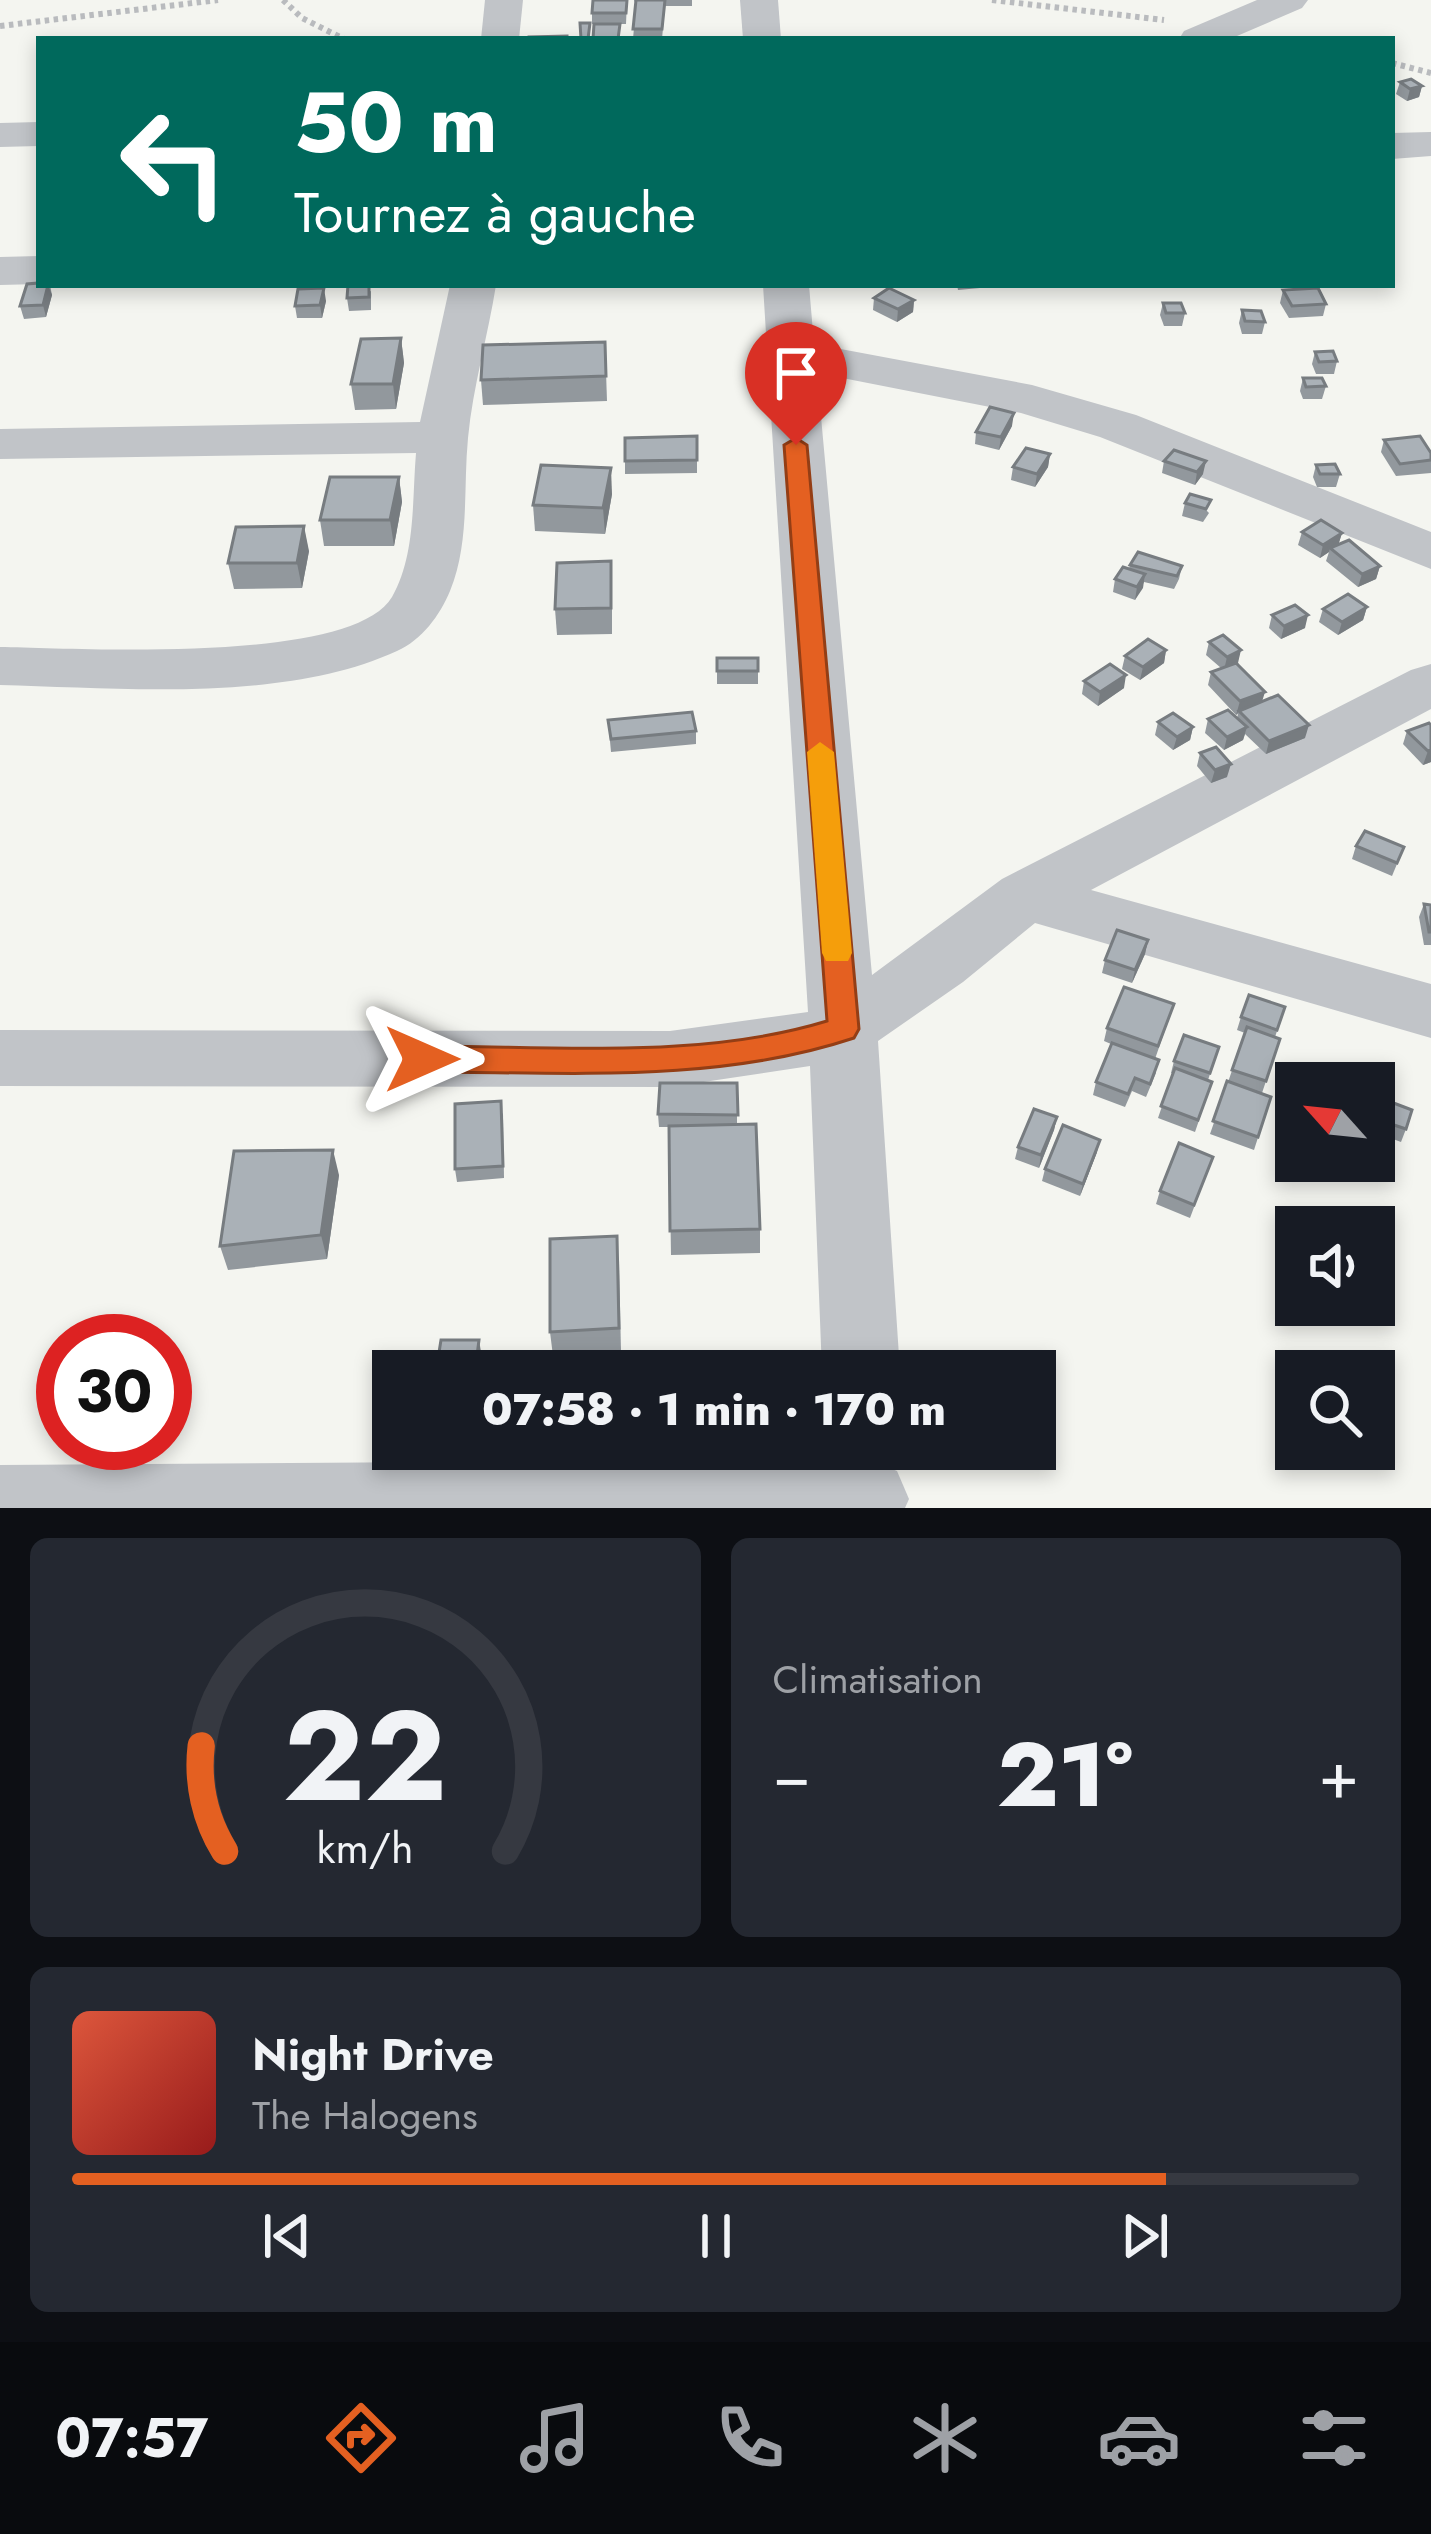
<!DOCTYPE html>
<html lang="fr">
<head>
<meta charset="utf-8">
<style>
  body { margin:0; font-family:Jost,sans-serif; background:#242831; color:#f1f3f6; height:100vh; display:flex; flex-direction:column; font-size:45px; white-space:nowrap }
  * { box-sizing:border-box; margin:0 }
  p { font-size:39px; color:#9ea1a6 }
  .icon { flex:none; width:66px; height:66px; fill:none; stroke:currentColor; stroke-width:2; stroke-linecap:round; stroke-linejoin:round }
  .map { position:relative; height:1508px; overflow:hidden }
  .details { display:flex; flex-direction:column; gap:30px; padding:30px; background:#0d0f14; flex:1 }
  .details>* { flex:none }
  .guide { position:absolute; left:36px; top:36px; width:1359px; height:252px; border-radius:0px; box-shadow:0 6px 18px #0003; background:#00695c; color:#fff; overflow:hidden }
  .needle { width:78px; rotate:297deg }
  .controls { position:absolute; left:1275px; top:1062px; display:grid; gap:24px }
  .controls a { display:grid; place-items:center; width:120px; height:120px; border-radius:0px; background:#171b24; box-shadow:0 6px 18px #0003; font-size:60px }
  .speed { position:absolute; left:36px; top:1314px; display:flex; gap:24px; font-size:60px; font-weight:700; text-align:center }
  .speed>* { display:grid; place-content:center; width:156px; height:156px; border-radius:50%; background:#171b24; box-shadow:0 6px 18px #0003; line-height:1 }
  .speed .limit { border:18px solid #d22; background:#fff; color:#111 }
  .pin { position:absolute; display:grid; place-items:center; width:102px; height:102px; color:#fff; margin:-123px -51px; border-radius:50% 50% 50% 0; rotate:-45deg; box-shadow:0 0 12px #0007 }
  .pin .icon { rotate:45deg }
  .me { position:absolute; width:132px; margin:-66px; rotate:90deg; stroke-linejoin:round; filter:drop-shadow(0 0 9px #0008) }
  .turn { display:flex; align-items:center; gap:42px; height:252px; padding:0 60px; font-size:54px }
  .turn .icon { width:156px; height:156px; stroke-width:2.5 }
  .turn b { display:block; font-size:84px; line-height:102px }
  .big { font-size:90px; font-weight:800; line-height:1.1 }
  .details .widget { flex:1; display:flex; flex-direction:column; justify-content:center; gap:18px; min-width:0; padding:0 42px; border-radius:18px; background:#242831 }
  .details .dial { align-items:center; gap:0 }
  .dial svg { height:312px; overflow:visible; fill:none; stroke:#363941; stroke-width:7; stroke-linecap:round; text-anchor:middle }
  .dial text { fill:#f1f3f6; stroke:none }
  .song { display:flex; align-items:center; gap:36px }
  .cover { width:144px; height:144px; border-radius:18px; background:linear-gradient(135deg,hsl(10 70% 55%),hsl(0 70% 35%)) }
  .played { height:12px; border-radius:6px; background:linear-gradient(90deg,#e46021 85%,#363941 85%) }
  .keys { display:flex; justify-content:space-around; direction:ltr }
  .heat { display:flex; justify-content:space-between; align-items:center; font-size:66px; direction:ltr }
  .details .tiles { flex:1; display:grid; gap:30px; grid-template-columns:1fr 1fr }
  .widget:last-child { grid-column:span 2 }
  .trip { position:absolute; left:372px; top:1350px; width:684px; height:120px; border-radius:0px; background:#171b24; box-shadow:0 6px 18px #0003; font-weight:800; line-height:120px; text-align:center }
  .dock { display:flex; height:192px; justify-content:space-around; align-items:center; background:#090b0e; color:#9ea1a6 }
  .dock .icon { width:84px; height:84px }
  .dock .current { color:#e46021 }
  .dock b { font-size:54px; color:#f1f3f6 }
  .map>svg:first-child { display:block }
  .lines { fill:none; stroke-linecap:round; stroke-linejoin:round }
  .path { stroke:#b9bbbe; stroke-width:6; stroke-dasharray:4.5 4.5; stroke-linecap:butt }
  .minor { fill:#c1c4c8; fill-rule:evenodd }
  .wall { fill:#92989d }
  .shaded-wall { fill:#777c80 }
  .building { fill:#aab1b7; stroke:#777c80; stroke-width:3 }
  .route { fill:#e46021; stroke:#943e15; stroke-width:3 }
  .slow { fill:#f59e0b }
</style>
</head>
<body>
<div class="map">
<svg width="1431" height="1508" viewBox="0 0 1431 1508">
  <rect width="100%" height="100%" fill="#f4f5f0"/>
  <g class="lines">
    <g class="path">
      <polyline points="283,0 302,18 344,39"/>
      <polyline points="992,0 1164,20"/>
      <polyline points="0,26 218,0"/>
      <polyline points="1392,63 1431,73"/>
    </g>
    <g class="minor">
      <polygon points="485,0 523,0 519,39 481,39"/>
      <polygon points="740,0 778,0 781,39 743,39"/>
      <polygon points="1257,0 1308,0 1302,8 1230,39 1179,39 1184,31"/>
      <polygon points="39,122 39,146 0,147 0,123"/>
      <polygon points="1431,132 1431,156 1392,159 1392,133"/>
      <polygon points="39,256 39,284 0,285 0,257"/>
      <path d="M450,285H496C488,336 473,386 468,438C463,489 470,542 450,591C440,615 422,640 397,651C284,703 122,688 0,685V647C75,648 352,665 392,597C416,555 412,499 416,453L0,459V429L420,422Z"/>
      <polygon points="763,285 809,285 814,344 1032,385 1136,415 1431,532 1431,569 1100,437 1021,413 817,373 872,975 1002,879 1411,670 1431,664 1431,709 1091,890 1431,984 1431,1038 1035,923 963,982 878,1041 900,1371 822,1371 810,1066 670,1087 0,1086 0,1030 670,1031 808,1012"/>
      <polygon points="868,1459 897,1471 909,1499 905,1508 0,1508 0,1465"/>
    </g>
  </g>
  <g class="wall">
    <polygon points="627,0 626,24 620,24 620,39 593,39 594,24 592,24 592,13"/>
    <polygon points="634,0 692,0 692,6 665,6 662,39 633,39 636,5"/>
    <polygon points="1400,82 1422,86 1419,97 1407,101 1396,94"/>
    <polygon points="39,285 50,285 52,295 46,317 24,319 20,306"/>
    <polygon points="957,285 981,285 980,288 958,290"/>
    <polygon points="1283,290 1326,304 1323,316 1289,318 1280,303"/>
    <polygon points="371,291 371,310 349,311 347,298"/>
    <polygon points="874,298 914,300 913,312 897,322 873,310"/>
    <polygon points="326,301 322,318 297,318 295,306"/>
    <polygon points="1163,303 1185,313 1182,326 1164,326 1160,315"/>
    <polygon points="1242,310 1265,322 1262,334 1242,334 1239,323"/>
    <polygon points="401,338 404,363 396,409 355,410 351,384"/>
    <polygon points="605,342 607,401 483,405 481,380"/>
    <polygon points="1315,352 1337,361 1334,374 1316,374 1312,364"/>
    <polygon points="1303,378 1326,386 1322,399 1303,399 1300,391"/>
    <polygon points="1012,426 999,450 975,444 976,432"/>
    <polygon points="697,436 697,473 625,474 625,438"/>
    <polygon points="1384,440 1431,453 1431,473 1396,476 1381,452"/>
    <polygon points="1050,454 1048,467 1035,487 1011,480 1013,467"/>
    <polygon points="1164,461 1203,474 1195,485 1162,473"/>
    <polygon points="1316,465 1340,474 1336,487 1317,487 1313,477"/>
    <polygon points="399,477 402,502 394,546 324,546 320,520"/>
    <polygon points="612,494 605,534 535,531 533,505"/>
    <polygon points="1190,494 1209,513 1203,522 1182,516 1185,503"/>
    <polygon points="1302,532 1342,533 1338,545 1380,566 1376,579 1358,587 1326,561 1329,552 1320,558 1298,545"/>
    <polygon points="309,551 302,588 234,589 228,563"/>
    <polygon points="1130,565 1182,566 1179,579 1174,589 1144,582 1135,600 1113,592 1115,579 1129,569"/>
    <polygon points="612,587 612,634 557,635 555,609"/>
    <polygon points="1367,607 1363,620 1338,635 1319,622 1323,609"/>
    <polygon points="1272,615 1305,628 1281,639 1269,628"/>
    <polygon points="1209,642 1238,663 1262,701 1305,738 1266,754 1245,734 1243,740 1224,750 1205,733 1208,719 1237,718 1238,714 1236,715 1208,685 1211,672 1221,668 1206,655"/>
    <polygon points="1166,650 1164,663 1140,680 1122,669 1125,656"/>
    <rect x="717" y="658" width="41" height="26"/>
    <polygon points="1084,681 1124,688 1098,706 1082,694"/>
    <polygon points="608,720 696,731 696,744 611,752"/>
    <polygon points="1158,722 1193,727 1190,740 1173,750 1155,735"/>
    <polygon points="1429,723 1431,762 1423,765 1403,744 1407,731"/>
    <polygon points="1200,753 1227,777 1211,783 1197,766"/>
    <polygon points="1356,846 1404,847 1392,876 1352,859"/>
    <polygon points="1424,904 1431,905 1431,945 1424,945 1419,917"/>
    <polygon points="1148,940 1145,954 1132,983 1102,973 1105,960"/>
    <polygon points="1174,1004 1155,1059 1156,1073 1146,1097 1132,1091 1125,1107 1093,1095 1096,1082 1111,1044 1104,1041 1107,1028"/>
    <polygon points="1285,1007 1275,1037 1280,1039 1262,1093 1271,1097 1254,1150 1210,1134 1245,1033 1237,1030 1241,1017"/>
    <polygon points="1219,1047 1208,1080 1212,1082 1195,1132 1158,1118 1173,1074 1171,1073 1174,1061"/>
    <polygon points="737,1083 737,1124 760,1229 760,1253 671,1255 669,1127 659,1127 658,1114"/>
    <polygon points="1383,1099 1406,1129 1401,1142 1374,1132 1374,1122"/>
    <polygon points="503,1113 504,1178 457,1182 455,1169"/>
    <polygon points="1057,1117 1054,1130 1039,1168 1015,1159 1018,1147"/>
    <polygon points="1097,1152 1080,1196 1042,1181 1045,1169"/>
    <polygon points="1213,1157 1190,1218 1156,1204 1160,1191"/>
    <polygon points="339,1175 327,1259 228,1270 220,1246"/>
    <polygon points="619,1260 621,1352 553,1356 550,1332"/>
  </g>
  <g class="shaded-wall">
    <polygon points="1422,86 1419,97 1407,101 1410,89"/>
    <polygon points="48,285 52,295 46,317 43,305"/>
    <polygon points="324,288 326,301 322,318 320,305"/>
    <polygon points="914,300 913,312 897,322 898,309"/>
    <polygon points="401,338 404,363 396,409 393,384"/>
    <polygon points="1014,413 1012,426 999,450 1001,437"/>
    <polygon points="1050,454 1048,467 1035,487 1037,474"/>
    <polygon points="1206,461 1203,474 1195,485 1197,472"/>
    <polygon points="611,468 612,494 605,534 603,508"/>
    <polygon points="399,477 402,502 394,546 390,520"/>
    <polygon points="304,526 309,551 302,588 297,563"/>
    <polygon points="1342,533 1338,546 1330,548 1329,552 1320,558 1323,545"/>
    <polygon points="1380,566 1376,579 1358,587 1362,574"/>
    <polygon points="1145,574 1143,588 1135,600 1137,587"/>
    <polygon points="1367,607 1363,620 1338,635 1342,622"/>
    <polygon points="1308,615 1305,628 1281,639 1284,626"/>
    <polygon points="1166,650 1164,663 1140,680 1143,667"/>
    <polygon points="1241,650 1238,663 1224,670 1227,657"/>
    <polygon points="1126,675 1124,688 1098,706 1100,692"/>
    <polygon points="1265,692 1261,705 1239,711 1236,715 1240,701"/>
    <polygon points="1309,725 1305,738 1266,754 1269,741"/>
    <polygon points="1193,727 1190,740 1173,750 1177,737"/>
    <polygon points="1247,727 1243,740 1224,750 1227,737"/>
    <polygon points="1431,750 1431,762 1423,765 1428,751"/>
    <polygon points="1231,764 1227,777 1211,783 1215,770"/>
    <polygon points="1148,940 1145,954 1132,983 1135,970"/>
    <polygon points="1057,1117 1054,1130 1039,1168 1041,1155"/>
    <polygon points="1100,1140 1097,1152 1080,1196 1083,1184"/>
    <polygon points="333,1150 339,1175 327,1259 321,1235"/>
    <polygon points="479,1340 481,1352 479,1371 475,1371"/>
  </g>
  <g class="building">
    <polygon points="593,0 627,0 626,13 592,13"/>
    <polygon points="636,0 665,0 662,29 633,29"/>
    <polygon points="580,23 590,23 588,39 581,39"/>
    <polygon points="594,24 620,24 618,39 593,39"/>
    <polygon points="567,36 567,39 529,39 529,37"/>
    <polygon points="1411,79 1422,86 1410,89 1400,82"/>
    <polygon points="39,283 39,285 48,285 43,305 20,306 27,284"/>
    <polygon points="348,285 369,285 369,297 347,298"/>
    <polygon points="324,288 320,305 295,306 298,289"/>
    <polygon points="889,288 914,300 898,309 874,298"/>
    <polygon points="1318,288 1326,304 1292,306 1283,290"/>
    <polygon points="1163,303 1181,303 1185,313 1166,313"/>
    <polygon points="1242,310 1261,311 1265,322 1245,321"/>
    <polygon points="401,338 393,384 351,384 361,339"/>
    <polygon points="605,342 606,376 481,380 483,345"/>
    <polygon points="1333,351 1337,361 1319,362 1315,352"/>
    <polygon points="1303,378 1322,378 1326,386 1306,387"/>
    <polygon points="990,407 1014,413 1001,437 976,432"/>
    <polygon points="697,436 697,460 625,461 625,438"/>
    <polygon points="1420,436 1431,453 1431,460 1400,464 1384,440"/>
    <polygon points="1026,448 1050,454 1037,474 1013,467"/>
    <polygon points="1174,450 1206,461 1197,472 1164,461"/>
    <polygon points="1335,464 1340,474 1320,474 1316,465"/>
    <polygon points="541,465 611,468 603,508 533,505"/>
    <polygon points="330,477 399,477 390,520 320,520"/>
    <polygon points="1190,494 1211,500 1206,509 1185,503"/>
    <polygon points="1321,520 1342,533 1323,545 1302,532"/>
    <polygon points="304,526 297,563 228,563 236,527"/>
    <polygon points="1349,540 1380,566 1362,574 1330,548"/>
    <polygon points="1138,552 1182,566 1177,576 1130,565"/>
    <polygon points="611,561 611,608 555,609 557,563"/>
    <polygon points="1123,567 1145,574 1137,587 1115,579"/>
    <polygon points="1348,594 1367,607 1342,622 1323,609"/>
    <polygon points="1295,605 1308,615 1284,626 1272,615"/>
    <polygon points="1223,635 1241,650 1227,657 1209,642"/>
    <polygon points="1148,639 1166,650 1143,667 1125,656"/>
    <rect x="717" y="658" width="41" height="13"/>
    <polygon points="1236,663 1265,692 1240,701 1211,672"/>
    <polygon points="1110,664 1126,675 1100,692 1084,681"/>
    <polygon points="1278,695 1309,725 1269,741 1239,711"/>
    <polygon points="1228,710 1247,727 1227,737 1208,719"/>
    <polygon points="692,712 696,731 611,739 608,720"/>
    <polygon points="1173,713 1193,727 1177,737 1158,722"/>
    <polygon points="1429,723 1431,725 1431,750 1428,751 1407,731"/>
    <polygon points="1216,747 1231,764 1215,770 1200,753"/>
    <polygon points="1365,831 1404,847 1397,863 1356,846"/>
    <polygon points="1424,904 1431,905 1431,932 1429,932"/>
    <polygon points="1117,930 1148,940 1135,970 1105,960"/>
    <polygon points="1124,987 1174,1004 1158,1046 1107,1028"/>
    <polygon points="1249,995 1285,1007 1277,1030 1241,1017"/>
    <polygon points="1247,1027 1280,1039 1266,1081 1232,1070"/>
    <polygon points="1184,1035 1219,1047 1210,1073 1174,1061"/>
    <polygon points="1112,1043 1159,1060 1150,1084 1135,1078 1128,1094 1096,1082"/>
    <polygon points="1175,1068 1212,1082 1198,1120 1161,1106"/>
    <polygon points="1227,1081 1271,1097 1258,1137 1213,1121"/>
    <polygon points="660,1083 737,1083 738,1115 658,1114"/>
    <polygon points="1383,1099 1412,1110 1406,1129 1376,1119"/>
    <polygon points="501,1101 503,1166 455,1169 455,1104"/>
    <polygon points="1034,1109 1057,1117 1041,1155 1018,1147"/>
    <polygon points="756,1124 760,1229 670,1231 669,1126"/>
    <polygon points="1063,1125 1100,1140 1083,1184 1045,1169"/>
    <polygon points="1179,1143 1213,1157 1194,1205 1160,1191"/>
    <polygon points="333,1150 321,1235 220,1246 234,1151"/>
    <polygon points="617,1236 619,1328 550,1332 550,1239"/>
    <polygon points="441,1340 479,1340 475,1371 436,1371"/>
  </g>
  <path class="route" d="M796,438L807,445L859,1029L854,1038C716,1084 565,1072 422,1072L411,1068L406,1059L411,1050L422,1046C554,1046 699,1060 827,1021L784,445Z"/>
  <polygon class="slow" points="820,742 834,752 852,953 848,961 826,961 822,953 807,752"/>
</svg>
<div class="controls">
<a><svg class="needle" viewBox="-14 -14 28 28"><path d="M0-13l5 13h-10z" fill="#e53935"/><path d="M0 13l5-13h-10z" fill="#9ea1a6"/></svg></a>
<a><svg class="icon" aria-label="sound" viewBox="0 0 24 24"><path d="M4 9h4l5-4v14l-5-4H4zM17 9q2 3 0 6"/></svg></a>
<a><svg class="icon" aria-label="search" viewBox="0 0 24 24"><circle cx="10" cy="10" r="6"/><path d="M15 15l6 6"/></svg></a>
</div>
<div class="speed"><div class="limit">30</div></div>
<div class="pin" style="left:796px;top:445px;background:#d93025"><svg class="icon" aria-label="arrive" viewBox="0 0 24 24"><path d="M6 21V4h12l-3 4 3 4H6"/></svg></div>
<svg class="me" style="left:422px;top:1059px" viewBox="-20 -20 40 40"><path d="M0-17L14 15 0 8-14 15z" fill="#e46021" stroke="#fff" stroke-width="4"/></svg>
<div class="trip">07:58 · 1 min · 170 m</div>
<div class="guide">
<div class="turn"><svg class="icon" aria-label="left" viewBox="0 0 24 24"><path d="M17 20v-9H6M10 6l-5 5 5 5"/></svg><div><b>50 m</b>Tournez à gauche</div></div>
</div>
</div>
<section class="details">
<div class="tiles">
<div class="widget dial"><svg viewBox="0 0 100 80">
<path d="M14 69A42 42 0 1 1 86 69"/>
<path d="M14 69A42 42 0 0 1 8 42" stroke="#e46021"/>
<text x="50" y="56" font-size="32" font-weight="700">22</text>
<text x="50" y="72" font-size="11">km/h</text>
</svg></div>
<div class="widget"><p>Climatisation</p>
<div class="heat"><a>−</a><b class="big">21°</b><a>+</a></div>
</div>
<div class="widget">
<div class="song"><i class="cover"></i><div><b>Night Drive</b><p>The Halogens</p></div></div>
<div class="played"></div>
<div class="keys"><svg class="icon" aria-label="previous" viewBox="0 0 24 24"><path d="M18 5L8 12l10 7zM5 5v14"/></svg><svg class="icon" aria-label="pause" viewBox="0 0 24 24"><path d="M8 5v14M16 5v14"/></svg><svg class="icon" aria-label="next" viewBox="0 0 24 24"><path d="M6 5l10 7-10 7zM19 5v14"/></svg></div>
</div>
</div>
</section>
<nav class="dock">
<b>07:57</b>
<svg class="icon current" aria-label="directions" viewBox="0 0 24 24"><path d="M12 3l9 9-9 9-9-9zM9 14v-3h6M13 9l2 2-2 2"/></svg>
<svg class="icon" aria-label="music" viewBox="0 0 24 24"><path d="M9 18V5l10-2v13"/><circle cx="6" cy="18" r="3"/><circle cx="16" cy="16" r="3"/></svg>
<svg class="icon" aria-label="phone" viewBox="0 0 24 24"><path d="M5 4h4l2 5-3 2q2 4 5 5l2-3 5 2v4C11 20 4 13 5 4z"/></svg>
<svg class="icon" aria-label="climate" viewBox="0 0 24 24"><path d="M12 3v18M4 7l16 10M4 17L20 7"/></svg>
<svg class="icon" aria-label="car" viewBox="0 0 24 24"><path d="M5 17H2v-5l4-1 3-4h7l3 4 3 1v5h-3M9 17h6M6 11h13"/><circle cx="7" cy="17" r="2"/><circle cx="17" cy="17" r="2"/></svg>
<svg class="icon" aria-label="filters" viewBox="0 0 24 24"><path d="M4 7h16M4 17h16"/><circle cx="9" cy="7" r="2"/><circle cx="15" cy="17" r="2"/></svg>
</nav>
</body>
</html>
